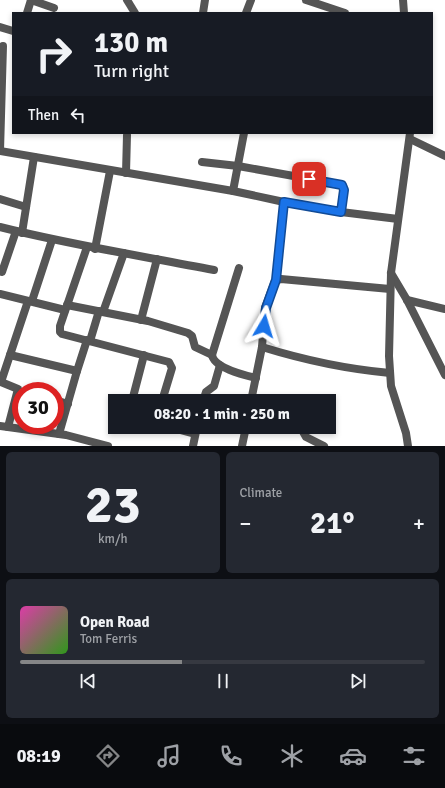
<!DOCTYPE html>
<html lang="en">
<head>
<meta charset="utf-8">
<style>
  body { margin:0; font-family:Signika,sans-serif; background:#242831; color:#f1f3f6; height:100vh; display:flex; flex-direction:column; font-size:15px; white-space:nowrap }
  * { box-sizing:border-box; margin:0 }
  p { font-size:13px; color:#9ea1a6 }
  .icon { flex:none; width:22px; height:22px; fill:none; stroke:currentColor; stroke-width:2; stroke-linecap:round; stroke-linejoin:round }
  .map { position:relative; height:446px; overflow:hidden }
  .side { display:flex; flex-direction:column; gap:6px; padding:6px; background:#0d0f14; flex:1 }
  .side>* { flex:none }
  .guide { position:absolute; left:12px; top:12px; width:421px; height:122px; border-radius:0px; box-shadow:0 2px 6px #0003; background:#171b24; color:#f1f3f6; overflow:hidden }
  .speed { position:absolute; left:12px; top:382px; display:flex; gap:8px; font-size:20px; font-weight:700; text-align:center }
  .speed>* { display:grid; place-content:center; width:52px; height:52px; border-radius:50%; background:#171b24; box-shadow:0 2px 6px #0003; line-height:1 }
  .speed .limit { border:6px solid #d22; background:#fff; color:#111 }
  .pin { position:absolute; display:grid; place-items:center; width:34px; height:34px; color:#fff; margin:-17px; border-radius:8px; box-shadow:0 2px 6px #0006 }
  .me { position:absolute; width:44px; margin:-22px; rotate:7deg; stroke-linejoin:round; filter:drop-shadow(0 0 3px #0008) }
  .turn { display:flex; align-items:center; gap:14px; height:84px; padding:0 16px; font-size:18px }
  .turn .icon { width:52px; height:52px; stroke-width:2.5 }
  .turn b { display:block; font-size:28px; line-height:34px }
  .then { display:flex; align-items:center; height:38px; padding:0 16px; background:#0003; gap:8px; font-size:15px }
  .big { font-size:30px; font-weight:800; line-height:1.1 }
  .side .widget { flex:1; display:flex; flex-direction:column; justify-content:center; gap:6px; min-width:0; padding:0 14px; border-radius:6px; background:#242831 }
  .side .dial { align-items:center; gap:0 }
  .dial b { font-size:52px; line-height:1 }
  .song { display:flex; align-items:center; gap:12px }
  .cover { width:48px; height:48px; border-radius:6px; background:linear-gradient(135deg,hsl(320 70% 55%),hsl(110 70% 35%)) }
  .played { height:4px; border-radius:2px; background:linear-gradient(90deg,#858687 40%,#363941 40%) }
  .keys { display:flex; justify-content:space-around; direction:ltr }
  .heat { display:flex; justify-content:space-between; align-items:center; font-size:22px; direction:ltr }
  .side .tiles { flex:1; display:grid; gap:6px; grid-template-columns:1fr 1fr }
  .widget:last-child { grid-column:span 2 }
  .trip { position:absolute; left:108px; top:394px; width:228px; height:40px; border-radius:0px; background:#171b24; box-shadow:0 2px 6px #0003; font-weight:800; line-height:40px; text-align:center }
  .dock { display:flex; height:64px; justify-content:space-around; align-items:center; background:#090b0e; color:#9ea1a6 }
  .dock .icon { width:28px; height:28px }
  .dock .on { color:#858687 }
  .dock b { font-size:18px; color:#f1f3f6 }
  .map>svg:first-child { display:block }
  .lines { fill:none; stroke-linecap:round; stroke-linejoin:round }
  .minor { stroke:#555; stroke-width:8 }
  .tertiary { stroke:#555; stroke-width:8 }
  .route-casing { stroke:#114b97; stroke-width:10 }
  .route { stroke:#1a73e8; stroke-width:7 }
</style>
</head>
<body>
<div class="map">
<svg width="445" height="446" viewBox="0 0 445 446">
  <rect width="100%" height="100%" fill="#fff"/>
  <g class="lines">
    <g class="minor">
      <polyline points="31,0 54,8"/>
      <polyline points="127,0 135,13"/>
      <polyline points="306,0 345,13"/>
      <polyline points="27,13 31,0"/>
      <polyline points="203,13 205,0"/>
      <polyline points="246,13 251,0"/>
      <polyline points="0,27 13,31"/>
      <polyline points="410,139 445,156"/>
      <polyline points="0,151 233,191 284,202 341,212 398,219"/>
      <polyline points="0,151 3,46"/>
      <polyline points="202,162 238,166 338,184 342,185 344,190 341,212"/>
      <polyline points="126,173 127,135"/>
      <polyline points="233,191 244,133"/>
      <polyline points="0,199 26,207"/>
      <path d="M0,227C71,245 142,256 214,270"/>
      <polyline points="22,233 34,157"/>
      <polyline points="87,247 60,326 60,332 62,334 169,362 172,368 162,401"/>
      <polyline points="95,249 110,171"/>
      <path d="M239,268L212,355C214,368 244,375 256,378"/>
      <polyline points="2,272 16,231"/>
      <polyline points="391,273 407,300 445,375"/>
      <polyline points="276,280 284,202"/>
      <polyline points="0,294 65,310"/>
      <polyline points="407,300 445,309"/>
      <polyline points="32,301 52,240"/>
      <polyline points="67,305 148,321 188,333 192,336 195,347 212,355"/>
      <polyline points="103,312 124,253"/>
      <polyline points="141,320 157,259"/>
      <polyline points="90,341 99,311"/>
      <path d="M262,347C304,360 346,369 390,373"/>
      <polyline points="10,355 77,371"/>
      <polyline points="55,400 68,404"/>
      <polyline points="132,401 144,355"/>
      <polyline points="203,401 206,392 214,386 220,365"/>
      <polyline points="251,401 262,347 265,308 275,281 281,279 390,289"/>
      <polyline points="0,426 66,435 108,446"/>
      <polyline points="8,427 18,389 1,382 28,301"/>
      <polyline points="169,427 195,434"/>
      <polyline points="295,427 302,430 306,437 324,446"/>
      <polyline points="59,434 77,371 87,340"/>
      <polyline points="193,446 197,427"/>
      <polyline points="242,446 246,427"/>
    </g>
    <g class="tertiary">
      <polyline points="403,0 404,13"/>
      <polyline points="408,446 406,433 391,386 389,356 391,273 410,133"/>
    </g>
  </g>
  <g class="lines">
    <defs>
      <polyline id="route" points="264,326 266,308 276,280 284,202 341,212 344,190 342,185 309,179"/>
    </defs>
    <use href="#route" class="route-casing"/>
    <use href="#route" class="route"/>
  </g>
</svg>
<div class="speed"><div class="limit">30</div></div>
<div class="pin" style="left:309px;top:179px;background:#d93025"><svg class="icon" aria-label="arrive" viewBox="0 0 24 24"><path d="M6 21V4h12l-3 4 3 4H6"/></svg></div>
<svg class="me" style="left:264px;top:326px" viewBox="-20 -20 40 40"><path d="M0-17L14 15 0 8-14 15z" fill="#1a73e8" stroke="#fff" stroke-width="4"/></svg>
<div class="trip">08:20 · 1 min · 250 m</div>
<div class="guide">
<div class="turn"><svg class="icon" aria-label="right" viewBox="0 0 24 24"><path d="M7 20v-9h11M14 6l5 5-5 5"/></svg><div><b>130 m</b>Turn right</div></div>
<div class="then">Then<svg class="icon" aria-label="left" viewBox="0 0 24 24"><path d="M17 20v-9H6M10 6l-5 5 5 5"/></svg></div>
</div>
</div>
<section class="side">
<div class="tiles">
<div class="widget dial"><b>23</b><p>km/h</p></div>
<div class="widget"><p>Climate</p>
<div class="heat"><a>−</a><b class="big">21°</b><a>+</a></div>
</div>
<div class="widget">
<div class="song"><i class="cover"></i><div><b>Open Road</b><p>Tom Ferris</p></div></div>
<div class="played"></div>
<div class="keys"><svg class="icon" aria-label="previous" viewBox="0 0 24 24"><path d="M18 5L8 12l10 7zM5 5v14"/></svg><svg class="icon" aria-label="pause" viewBox="0 0 24 24"><path d="M8 5v14M16 5v14"/></svg><svg class="icon" aria-label="next" viewBox="0 0 24 24"><path d="M6 5l10 7-10 7zM19 5v14"/></svg></div>
</div>
</div>
</section>
<nav class="dock">
<b>08:19</b>
<svg class="icon on" aria-label="directions" viewBox="0 0 24 24"><path d="M12 3l9 9-9 9-9-9zM9 14v-3h6M13 9l2 2-2 2"/></svg>
<svg class="icon" aria-label="music" viewBox="0 0 24 24"><path d="M9 18V5l10-2v13"/><circle cx="6" cy="18" r="3"/><circle cx="16" cy="16" r="3"/></svg>
<svg class="icon" aria-label="phone" viewBox="0 0 24 24"><path d="M5 4h4l2 5-3 2q2 4 5 5l2-3 5 2v4C11 20 4 13 5 4z"/></svg>
<svg class="icon" aria-label="climate" viewBox="0 0 24 24"><path d="M12 3v18M4 7l16 10M4 17L20 7"/></svg>
<svg class="icon" aria-label="car" viewBox="0 0 24 24"><path d="M5 17H2v-5l4-1 3-4h7l3 4 3 1v5h-3M9 17h6M6 11h13"/><circle cx="7" cy="17" r="2"/><circle cx="17" cy="17" r="2"/></svg>
<svg class="icon" aria-label="filters" viewBox="0 0 24 24"><path d="M4 7h16M4 17h16"/><circle cx="9" cy="7" r="2"/><circle cx="15" cy="17" r="2"/></svg>
</nav>
</body>
</html>
